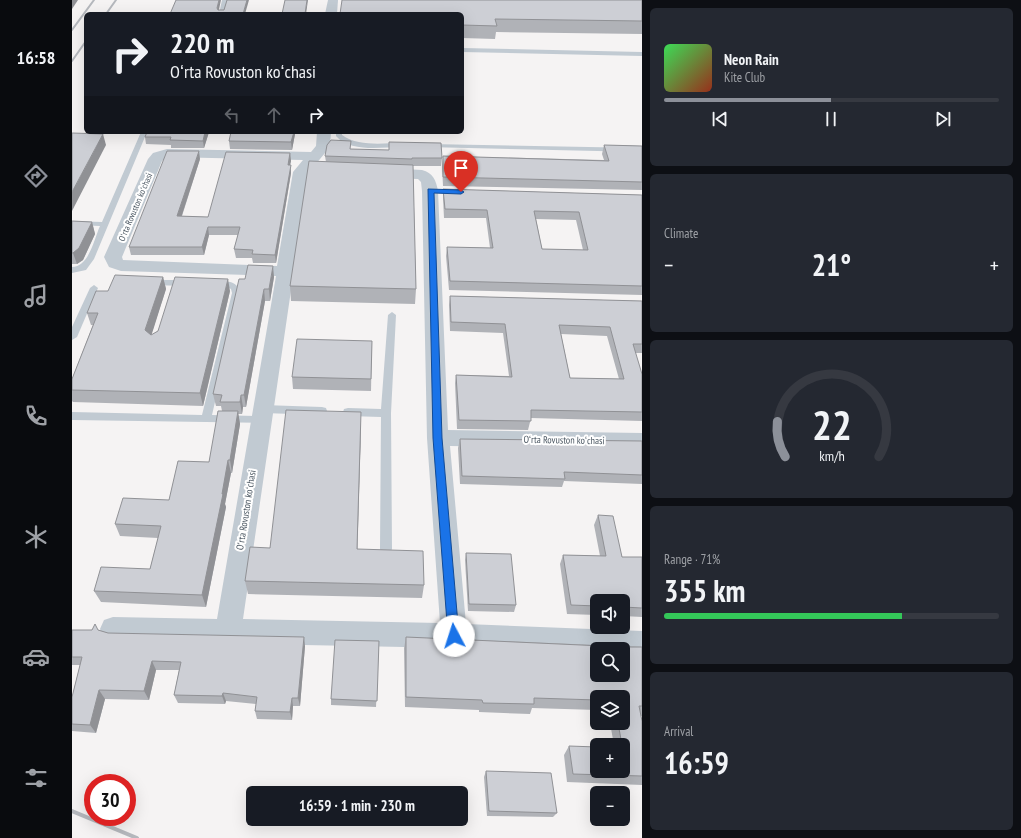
<!DOCTYPE html>
<html lang="en">
<head>
<meta charset="utf-8">
<style>
  body { margin:0; font-family:"PT Sans Narrow",sans-serif; background:#242831; color:#f1f3f6; height:100vh; display:flex; flex-direction:column; font-size:15px; white-space:nowrap }
  * { box-sizing:border-box; margin:0 }
  p { font-size:13px; color:#9ea1a6 }
  .icon { flex:none; width:22px; height:22px; fill:none; stroke:currentColor; stroke-width:2; stroke-linecap:round; stroke-linejoin:round }
  .map { position:relative; flex:1; overflow:hidden }
  .drawer { display:flex; flex-direction:column; gap:8px; padding:8px; background:#0d0f14; width:379px }
  .drawer>* { flex:none }
  .hud { position:absolute; left:12px; top:12px; width:380px; height:122px; border-radius:6px; box-shadow:0 4px 16px #0002; background:#171b24; color:#f1f3f6; overflow:hidden }
  .buttons { position:absolute; left:518px; top:594px; display:grid; gap:8px }
  .buttons a { display:grid; place-items:center; width:40px; height:40px; border-radius:6px; background:#171b24; box-shadow:0 4px 16px #0002; font-size:20px }
  .speed { position:absolute; left:12px; top:774px; display:flex; gap:8px; font-size:20px; font-weight:700; text-align:center }
  .speed>* { display:grid; place-content:center; width:52px; height:52px; border-radius:50%; background:#171b24; box-shadow:0 4px 16px #0002; line-height:1 }
  .speed .limit { border:6px solid #d22; background:#fff; color:#111 }
  .pin { position:absolute; display:grid; place-items:center; width:34px; height:34px; color:#fff; margin:-41px -17px; border-radius:50% 50% 50% 0; rotate:-45deg; box-shadow:0 0 4px #0007 }
  .pin .icon { rotate:45deg }
  .me { position:absolute; width:44px; margin:-22px; rotate:355deg; stroke-linejoin:round; filter:drop-shadow(0 0 3px #0008) }
  .turn { display:flex; align-items:center; gap:14px; height:84px; padding:0 20px; font-size:18px }
  .turn .icon { width:52px; height:52px; stroke-width:2.5 }
  .turn b { display:block; font-size:28px; line-height:34px }
  .lanes { display:flex; align-items:center; height:38px; padding:0 20px; background:#0003; justify-content:center; gap:20px; direction:ltr }
  .lanes .off { opacity:.35 }
  .big { font-size:30px; font-weight:700; line-height:1.1 }
  .drawer .widget { flex:1; display:flex; flex-direction:column; justify-content:center; gap:6px; min-width:0; padding:0 14px; border-radius:6px; background:#242831 }
  .drawer .dial { align-items:center; gap:0 }
  .dial svg { height:104px; overflow:visible; fill:none; stroke:#363941; stroke-width:7; stroke-linecap:round; text-anchor:middle }
  .dial text { fill:#f1f3f6; stroke:none }
  .song { display:flex; align-items:center; gap:12px }
  .cover { width:48px; height:48px; border-radius:6px; background:linear-gradient(135deg,hsl(130 70% 55%),hsl(10 70% 35%)) }
  .played { height:4px; border-radius:2px; background:linear-gradient(90deg,#8c9099 50%,#363941 50%) }
  .keys { display:flex; justify-content:space-around; direction:ltr }
  .heat { display:flex; justify-content:space-between; align-items:center; font-size:22px; direction:ltr }
  .charge { height:6px; border-radius:3px; background:linear-gradient(90deg,#34c759 71%,#363941 0) }
  .trip { position:absolute; left:174px; top:786px; width:222px; height:40px; border-radius:6px; background:#171b24; box-shadow:0 4px 16px #0002; font-weight:700; line-height:40px; text-align:center }
  main { display:flex; flex:1; min-height:0 }
  .dock { display:flex; flex-direction:column; width:72px; justify-content:space-around; align-items:center; background:#090b0e; color:#9ea1a6 }
  .dock .icon { width:28px; height:28px }
  .dock .active { color:#8c9099 }
  .dock b { font-size:18px; color:#f1f3f6 }
  .map>svg:first-child { display:block }
  .lines { fill:none; stroke-linecap:round; stroke-linejoin:round }
  .lane { fill:#c1cad2; fill-rule:evenodd }
  .street { fill:#c1cad2; fill-rule:evenodd }
  .rail-far1 { stroke:#b5b8bd; stroke-width:2 }
  .rail { stroke:#b5b8bd; stroke-width:4 }
  .wall { fill:#b0b2b7; fill-rule:evenodd }
  .shaded-wall { fill:#909195 }
  .building { fill:#cdcfd5; stroke:#909195; fill-rule:evenodd }
  .route { fill:#1a73e8; stroke:#114b97 }
  .labels { text-anchor:middle; dominant-baseline:central; stroke-width:4; stroke-linejoin:round; paint-order:stroke }
  .far-street-label { font-size:9px; fill:#4a5661; stroke:#fff }
  .street-label { font-size:10px; fill:#4a5661; stroke:#fff }
</style>
</head>
<body>
<main>
<nav class="dock">
<b>16:58</b>
<svg class="icon active" aria-label="directions" viewBox="0 0 24 24"><path d="M12 3l9 9-9 9-9-9zM9 14v-3h6M13 9l2 2-2 2"/></svg>
<svg class="icon" aria-label="music" viewBox="0 0 24 24"><path d="M9 18V5l10-2v13"/><circle cx="6" cy="18" r="3"/><circle cx="16" cy="16" r="3"/></svg>
<svg class="icon" aria-label="phone" viewBox="0 0 24 24"><path d="M5 4h4l2 5-3 2q2 4 5 5l2-3 5 2v4C11 20 4 13 5 4z"/></svg>
<svg class="icon" aria-label="climate" viewBox="0 0 24 24"><path d="M12 3v18M4 7l16 10M4 17L20 7"/></svg>
<svg class="icon" aria-label="car" viewBox="0 0 24 24"><path d="M5 17H2v-5l4-1 3-4h7l3 4 3 1v5h-3M9 17h6M6 11h13"/><circle cx="7" cy="17" r="2"/><circle cx="17" cy="17" r="2"/></svg>
<svg class="icon" aria-label="filters" viewBox="0 0 24 24"><path d="M4 7h16M4 17h16"/><circle cx="9" cy="7" r="2"/><circle cx="15" cy="17" r="2"/></svg>
</nav>
<div class="map">
<svg width="570" height="838" viewBox="0 0 570 838">
  <rect width="100%" height="100%" fill="#f5f3f3"/>
  <g class="lines">
    <g class="lane">
      <polygon points="150,0 156,0 153,14 147,14"/>
      <polygon points="390,48 570,52 570,56 390,52"/>
      <path d="M69,132H75L22,259L14,270L0,273V267C17,267 22,239 28,226L0,225V221L30,222Z"/>
      <path d="M264,132H270V135C287,147 311,143 330,143L333,145L330,147C310,147 279,153 264,136Z"/>
      <polygon points="356,144 570,148 570,152 354,147 354,145"/>
      <polygon points="81,280 115,280 119,283 115,286 78,285 77,283"/>
      <path d="M145,281C156,281 166,281 168,293L140,415L189,416L193,417L194,420L193,423L0,420V412L130,415L160,293L159,289L155,287L142,286L141,284Z"/>
      <polygon points="22,285 26,288 5,337 0,340 0,327 18,288"/>
      <polygon points="320,312 324,315 319,413 320,549 318,553 314,554 310,553 308,549 309,417 276,416 272,415 271,412 272,409 276,408 309,409 316,315"/>
      <polygon points="191,405 250,407 254,408 255,411 254,414 250,415 191,413 188,412 186,409 188,406"/>
    </g>
    <g class="street">
      <polygon points="256,0 266,0 265,14 253,14"/>
      <path d="M245,132H259L258,147L243,165L269,168L272,171L269,174L264,176L236,174L171,619L368,623L355,438L350,191L349,182L346,179L313,178L308,176L305,173L308,170L313,168L350,170C361,173 364,180 366,191L376,430L570,433V449L378,446L394,624L570,631V657L551,656V649H525V655L382,648L41,641L32,638L28,629L32,620L41,617L145,619L204,276L49,271L37,267L32,257L76,159L81,153L95,149L239,152L244,146ZM96,157L231,160L221,172L205,266L51,260L50,257L90,161Z"/>
    </g>
    <g class="rail-far1">
      <polyline points="34,14 44,0"/>
      <polyline points="0,30 22,0"/>
      <polyline points="0,61 14,41"/>
    </g>
    <polyline class="rail" points="0,811 65,838"/>
  </g>
  <g class="wall">
    <polygon points="570,0 570,34 424,32 423,39 390,38 390,14"/>
    <polygon points="137,132 132,148 99,148 99,145 74,144 73,137"/>
    <polygon points="223,134 220,150 158,149 157,141"/>
    <polygon points="532,145 570,146 570,190 371,186 370,165 371,156 532,160 530,154"/>
    <polygon points="279,149 370,158 369,166 341,166 344,289 343,304 219,301 218,286 254,162 253,156"/>
    <polygon points="218,153 219,161 218,165 219,173 204,263 181,263 180,258 164,258 162,249 166,235 137,235 132,255 59,255 57,247 128,159 110,216 136,217"/>
    <path d="M371,189L570,195V295L377,290L374,256L375,247L418,248L414,218H372L371,198ZM464,219L504,220L511,250L470,249Z"/>
    <polygon points="0,221 20,222 23,234 11,260 5,264 0,264"/>
    <polygon points="91,277 94,289 79,335 158,291 131,406 1,402 0,401 0,379 21,325 19,325 15,313 36,291"/>
    <polygon points="202,277 198,301 193,301 174,407 171,407 170,414 166,414 168,424 160,473 159,473 153,504 154,507 134,607 29,602 22,591 78,569 86,538 48,536 43,524 97,500 137,462 150,411 149,406 144,406 141,394 173,279"/>
    <path d="M378,296L570,301V353H563L570,374V421L459,418L456,430L385,429L383,383L384,375L437,376L431,333L378,331L377,305ZM489,334L535,336L547,379L498,378Z"/>
    <polygon points="300,341 299,391 221,389 220,377"/>
    <polygon points="289,426 285,549 352,585 350,598 176,594 173,581"/>
    <polygon points="388,439 570,441 570,484 492,481 490,487 388,484 386,448"/>
    <polygon points="526,515 550,557 570,557 570,617 551,616 551,601 525,601 525,615 495,614 488,564 491,555 528,556 522,525"/>
    <polygon points="394,553 444,605 442,612 396,611 393,560"/>
    <polygon points="0,630 27,630 36,633 233,646 228,706 221,706 220,720 185,719 183,711 184,704 154,701 153,704 106,703 102,695 107,670 84,670 77,700 33,699 24,733 0,731 0,697 8,665 0,665"/>
    <polygon points="334,637 570,647 570,716 569,716 570,721 570,785 495,782 492,755 497,746 551,771 551,745 542,745 538,723 551,723 551,697 525,697 525,710 460,708 458,714 407,712 407,710 333,707 332,648"/>
    <polygon points="307,641 304,707 259,705 259,699"/>
    <polygon points="414,771 485,813 481,817 415,816 412,777"/>
  </g>
  <g class="shaded-wall">
    <polygon points="0,0 6,0 0,9"/>
    <polygon points="147,0 149,0 146,14 145,8"/>
    <polygon points="175,0 177,0 173,14 171,14"/>
    <polygon points="235,0 236,0 234,14 233,14"/>
    <polygon points="133,132 137,132 132,148 131,141"/>
    <polygon points="222,132 223,132 223,134 220,150 219,142"/>
    <polygon points="31,134 34,145 0,211 0,192"/>
    <polygon points="127,151 128,159 107,224 105,216"/>
    <polygon points="218,153 219,161 216,173 216,165"/>
    <polygon points="219,165 219,173 204,263 203,255"/>
    <polygon points="20,222 23,234 11,260 5,264 1,253"/>
    <polygon points="136,227 137,235 132,255 130,247"/>
    <polygon points="201,266 202,277 198,301 197,289"/>
    <polygon points="91,277 94,289 77,343 73,330"/>
    <polygon points="156,279 158,291 131,406 128,393"/>
    <polygon points="192,289 193,301 174,407 172,395"/>
    <polygon points="169,395 171,407 170,414 168,402"/>
    <polygon points="166,411 168,424 160,473 158,460"/>
    <polygon points="289,412 289,426 285,563 285,549"/>
    <polygon points="156,460 159,473 153,504 154,507 134,607 130,595"/>
    <polygon points="232,637 233,646 228,706 226,698"/>
    <polygon points="80,661 84,670 77,700 72,691"/>
    <polygon points="27,690 33,699 24,733 18,725"/>
    <polygon points="151,693 154,701 153,704 150,696"/>
    <polygon points="220,698 221,706 220,720 218,712"/>
  </g>
  <g class="building">
    <polygon points="104,0 147,0 145,8 146,10 152,10 155,0 175,0 171,14 178,14 98,14"/>
    <polygon points="213,0 235,0 233,14 210,14"/>
    <polygon points="270,0 570,0 570,21 423,19 425,26 390,25 390,14 268,14"/>
    <polygon points="75,132 133,132 131,141 98,140 99,137 73,137"/>
    <polygon points="159,132 222,132 219,142 157,141"/>
    <polygon points="0,133 31,134 0,192"/>
    <polygon points="259,140 279,141 278,149 317,150 317,142 369,143 370,158 340,158 340,159 253,156 255,145"/>
    <polygon points="532,145 570,146 570,182 371,177 371,156 537,161"/>
    <polygon points="95,151 127,151 105,216 136,217 154,152 218,153 216,165 219,165 203,255 180,254 181,250 162,249 168,227 136,227 130,247 57,247"/>
    <polygon points="237,161 341,165 344,289 218,286"/>
    <path d="M371,189L570,195V286L378,281L375,247L421,248L415,210L373,209ZM462,211L507,212L516,250L470,249Z"/>
    <polygon points="0,221 20,222 7,248 1,253 0,253"/>
    <polygon points="176,265 201,266 197,289 192,289 172,395 169,395 168,402 148,402 150,395 141,394 167,279 173,279"/>
    <polygon points="43,275 91,277 73,330 79,335 86,331 103,277 156,279 128,393 0,390 0,379 26,313 15,313 24,291 36,291"/>
    <path d="M378,296L570,301V344H561L570,374V412L459,410V421L387,420L384,375L440,377L433,324L379,322ZM487,325L538,327L552,379L498,378Z"/>
    <polygon points="225,339 300,341 299,379 220,377"/>
    <polygon points="214,410 289,412 285,549 351,551 352,585 173,581 178,547 198,548"/>
    <polygon points="146,411 166,411 158,460 156,460 150,494 151,494 130,595 22,591 29,567 78,569 89,526 43,524 51,498 97,500 106,461 137,462"/>
    <polygon points="388,439 570,441 570,475 492,472 493,479 390,476"/>
    <polygon points="526,515 541,516 550,557 570,557 570,608 551,607 551,601 525,601 525,606 499,605 491,555 534,556"/>
    <polygon points="394,553 439,554 444,605 397,604"/>
    <polygon points="23,624 26,630 36,633 232,637 226,698 220,698 218,712 183,711 185,697 151,693 150,696 102,695 109,662 80,661 72,691 27,690 18,725 0,724 0,697 10,657 0,657 0,630 20,630"/>
    <path d="M334,637L531,646L533,643L556,644L558,647H570V706H567L570,721V776L501,774L497,746L525,747V771H551V745H550L546,723H551V697H525V700L462,698V704L411,703L410,700L334,697ZM525,649H551V675H525Z"/>
    <polygon points="263,640 307,641 305,701 259,699"/>
    <polygon points="414,771 479,773 485,813 417,811"/>
  </g>
  <polygon class="route" points="356,189 389,190 392,192 389,194 362,193 370,438 387,636 386,639 382,641 378,639 376,636 361,438"/>
  <g class="labels">
    <g class="far-street-label">
      <text transform="translate(63 207) rotate(-67)">Oʻrta Rovuston koʻchasi</text>
    </g>
    <g class="street-label">
      <text transform="translate(492 440) rotate(1)">Oʻrta Rovuston koʻchasi</text>
      <text transform="translate(174 510) rotate(-81)">Oʻrta Rovuston koʻchasi</text>
    </g>
  </g>
</svg>
<div class="buttons">
<a><svg class="icon" aria-label="sound" viewBox="0 0 24 24"><path d="M4 9h4l5-4v14l-5-4H4zM17 9q2 3 0 6"/></svg></a>
<a><svg class="icon" aria-label="search" viewBox="0 0 24 24"><circle cx="10" cy="10" r="6"/><path d="M15 15l6 6"/></svg></a>
<a><svg class="icon" aria-label="layers" viewBox="0 0 24 24"><path d="M12 4l9 5-9 5-9-5zM3 14l9 5 9-5"/></svg></a>
<a>+</a>
<a>−</a>
</div>
<div class="speed"><div class="limit">30</div></div>
<div class="pin" style="left:389px;top:192px;background:#d93025"><svg class="icon" aria-label="arrive" viewBox="0 0 24 24"><path d="M6 21V4h12l-3 4 3 4H6"/></svg></div>
<svg class="me" style="left:382px;top:636px" viewBox="-20 -20 40 40"><circle r="19" fill="#fff"/><path d="M0-13L10 11 0 6-10 11z" fill="#1a73e8"/></svg>
<div class="trip">16:59 · 1 min · 230 m</div>
<div class="hud">
<div class="turn"><svg class="icon" aria-label="right" viewBox="0 0 24 24"><path d="M7 20v-9h11M14 6l5 5-5 5"/></svg><div><b>220 m</b>Oʻrta Rovuston koʻchasi</div></div>
<div class="lanes"><svg class="icon off" aria-label="left" viewBox="0 0 24 24"><path d="M17 20v-9H6M10 6l-5 5 5 5"/></svg><svg class="icon off" aria-label="ahead" viewBox="0 0 24 24"><path d="M12 20V5M6 11l6-6 6 6"/></svg><svg class="icon" aria-label="right" viewBox="0 0 24 24"><path d="M7 20v-9h11M14 6l5 5-5 5"/></svg></div>
</div>
</div>
<section class="drawer">
<div class="widget">
<div class="song"><i class="cover"></i><div><b>Neon Rain</b><p>Kite Club</p></div></div>
<div class="played"></div>
<div class="keys"><svg class="icon" aria-label="previous" viewBox="0 0 24 24"><path d="M18 5L8 12l10 7zM5 5v14"/></svg><svg class="icon" aria-label="pause" viewBox="0 0 24 24"><path d="M8 5v14M16 5v14"/></svg><svg class="icon" aria-label="next" viewBox="0 0 24 24"><path d="M6 5l10 7-10 7zM19 5v14"/></svg></div>
</div>
<div class="widget"><p>Climate</p>
<div class="heat"><a>−</a><b class="big">21°</b><a>+</a></div>
</div>
<div class="widget dial"><svg viewBox="0 0 100 80">
<path d="M14 69A42 42 0 1 1 86 69"/>
<path d="M14 69A42 42 0 0 1 8 42" stroke="#8c9099"/>
<text x="50" y="56" font-size="32" font-weight="700">22</text>
<text x="50" y="72" font-size="11">km/h</text>
</svg></div>
<div class="widget"><p>Range · 71%</p><b class="big">355 km</b><div class="charge"></div></div>
<div class="widget"><p>Arrival</p><b class="big">16:59</b></div>
</section>
</main>
</body>
</html>
